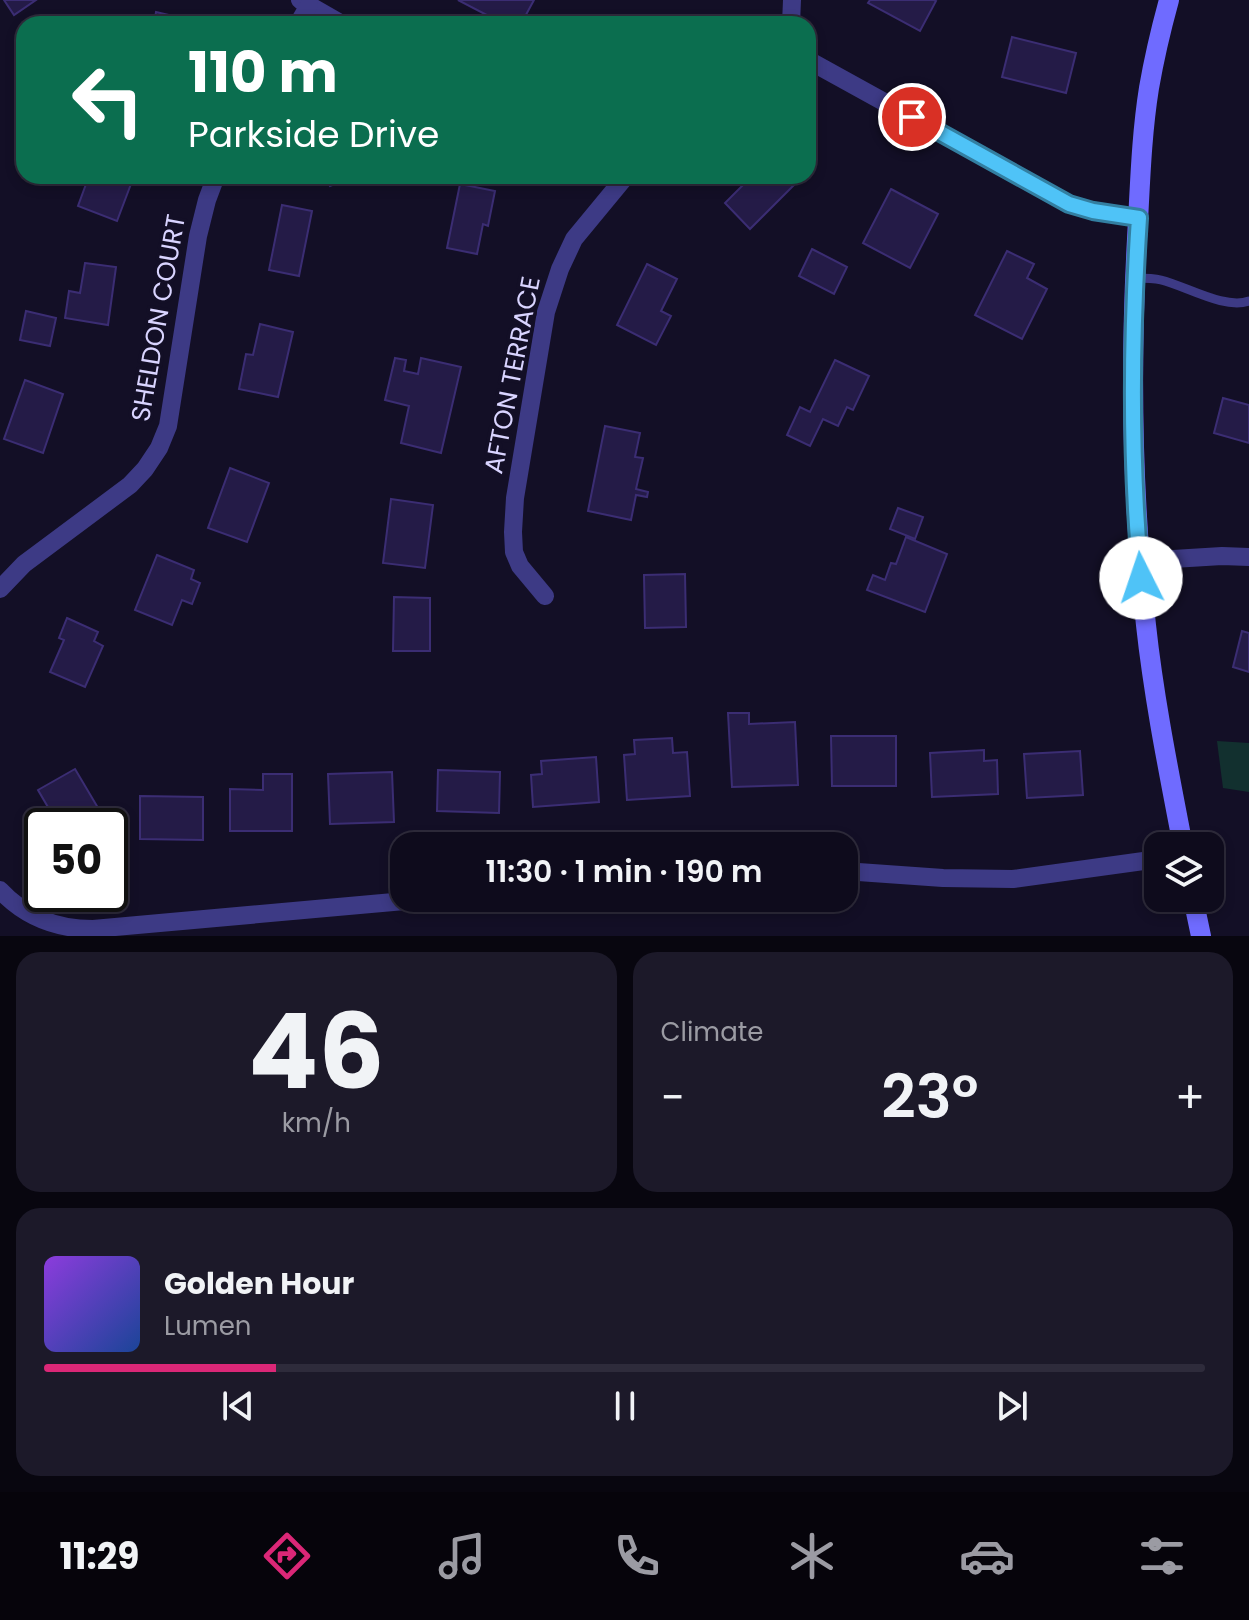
<!DOCTYPE html>
<html lang="en">
<head>
<meta charset="utf-8">
<style>
  body { margin:0; font-family:Poppins,sans-serif; background:#1c1929; color:#f1f3f6; height:100vh; display:flex; flex-direction:column; font-size:30px; white-space:nowrap }
  * { box-sizing:border-box; margin:0 }
  p { font-size:26px; color:#9b9ba3 }
  .icon { flex:none; width:44px; height:44px; fill:none; stroke:currentColor; stroke-width:2; stroke-linecap:round; stroke-linejoin:round }
  .map { position:relative; height:936px; overflow:hidden }
  .drawer { display:flex; flex-direction:column; gap:16px; padding:16px; background:#08060f; flex:1 }
  .drawer>* { flex:none }
  .hud { position:absolute; left:16px; top:16px; width:800px; height:168px; border-radius:24px; box-shadow:0 4px 12px #0003,0 0 0 2px #2e2b3b; background:#0b6e4f; color:#fff; overflow:hidden }
  .tools { position:absolute; left:1144px; top:832px; display:grid; gap:16px }
  .tools a { display:grid; place-items:center; width:80px; height:80px; border-radius:16px; background:#0e0b1c; box-shadow:0 4px 12px #0003,0 0 0 2px #2e2b3b; font-size:40px }
  .speed { position:absolute; left:24px; top:808px; display:flex; gap:16px; font-size:40px; font-weight:700; text-align:center }
  .speed>* { display:grid; place-content:center; width:104px; height:104px; border-radius:50%; background:#0e0b1c; box-shadow:0 4px 12px #0003,0 0 0 2px #2e2b3b; line-height:1 }
  .speed .limit { border:4px solid #111; border-radius:12px; background:#fff; color:#111 }
  .pin { position:absolute; display:grid; place-items:center; width:68px; height:68px; color:#fff; margin:-34px; border:4px solid #fff; border-radius:50%; box-shadow:0 2px 8px #0007 }
  .me { position:absolute; width:88px; margin:-44px; rotate:356deg; stroke-linejoin:round; filter:drop-shadow(0 0 6px #0008) }
  .turn { display:flex; align-items:center; gap:28px; height:168px; padding:0 40px; font-size:36px }
  .turn .icon { width:104px; height:104px; stroke-width:2.5 }
  .turn b { display:block; font-size:56px; line-height:68px }
  .big { font-size:60px; font-weight:600; line-height:1.1 }
  .drawer .tile { flex:1; display:flex; flex-direction:column; justify-content:center; gap:12px; min-width:0; padding:0 28px; border-radius:24px; background:#1c1929 }
  .drawer .dial { align-items:center; gap:0 }
  .dial b { font-size:104px; line-height:1 }
  .song { display:flex; align-items:center; gap:24px }
  .cover { width:96px; height:96px; border-radius:12px; background:linear-gradient(135deg,hsl(270 70% 55%),hsl(220 70% 35%)) }
  .played { height:8px; border-radius:4px; background:linear-gradient(90deg,#db2777 20%,#2e2b3b 20%) }
  .keys { display:flex; justify-content:space-around; direction:ltr }
  .heat { display:flex; justify-content:space-between; align-items:center; font-size:44px; direction:ltr }
  .drawer .tiles { flex:1; display:grid; gap:16px; grid-template-columns:1fr 1fr }
  .tile:last-child { grid-column:span 2 }
  .trip { position:absolute; left:390px; top:832px; width:468px; height:80px; border-radius:24px; background:#0e0b1c; box-shadow:0 4px 12px #0003,0 0 0 2px #2e2b3b; font-weight:600; line-height:80px; text-align:center }
  .tabs { display:flex; height:128px; justify-content:space-around; align-items:center; background:#06040b; color:#9b9ba3 }
  .tabs .icon { width:56px; height:56px }
  .tabs .current { color:#db2777 }
  .tabs b { font-size:36px; color:#f1f3f6 }
  .map>svg:first-child { display:block }
  .green { fill:#12302f }
  .building { fill:#241b47; stroke:#3b2d73; stroke-width:2 }
  .lines { fill:none; stroke-linecap:round; stroke-linejoin:round }
  .service { stroke:#3d3a85; stroke-width:9 }
  .minor { stroke:#3d3a85; stroke-width:18 }
  .secondary { stroke:#6f6bff; stroke-width:20 }
  .route-casing { stroke:#337fa1; stroke-width:20 }
  .route { stroke:#4fc3f7; stroke-width:14 }
  .labels { text-anchor:middle; dominant-baseline:central; stroke-width:7; stroke-linejoin:round; paint-order:stroke }
  .street-label { font-size:26px; fill:#d9d4ff; stroke:#130f26 }
</style>
</head>
<body>
<div class="map">
<svg width="1249" height="936" viewBox="0 0 1249 936">
  <rect width="100%" height="100%" fill="#130f26"/>
  <polygon class="green" points="1217,741 1249,743 1249,792 1223,788"/>
  <g class="building">
    <polygon points="4,0 36,0 14,15"/>
    <polygon points="458,0 534,0 521,24 504,24"/>
    <polygon points="870,0 934,0 936,1 920,31 868,3"/>
    <polygon points="156,12 186,19 185,24 154,24"/>
    <polygon points="658,16 660,24 624,24"/>
    <polygon points="1012,37 1076,53 1066,93 1002,77"/>
    <polygon points="808,154 816,163 808,171"/>
    <polygon points="89,176 134,176 117,221 78,206"/>
    <polygon points="326,176 356,176 330,186"/>
    <polygon points="752,176 803,176 750,229 725,203"/>
    <polygon points="460,184 495,191 488,226 483,224 477,254 447,248"/>
    <polygon points="891,189 938,214 910,268 863,243"/>
    <polygon points="282,205 312,211 299,276 269,270"/>
    <polygon points="812,249 847,267 834,294 799,276"/>
    <polygon points="1007,251 1034,264 1027,278 1047,289 1022,339 975,315"/>
    <polygon points="85,263 116,267 108,325 65,318 69,291 80,293"/>
    <polygon points="647,264 677,279 661,311 671,316 656,345 617,325"/>
    <polygon points="26,311 56,318 50,346 20,340"/>
    <polygon points="260,324 293,332 278,397 239,389 246,354 253,355"/>
    <polygon points="395,358 406,360 404,371 418,374 421,358 461,367 441,453 401,443 409,406 385,400"/>
    <polygon points="835,360 869,376 853,410 847,407 838,426 823,419 810,446 787,435 800,407 810,412"/>
    <polygon points="25,380 63,394 43,453 4,439"/>
    <polygon points="1223,398 1249,405 1249,443 1214,433"/>
    <polygon points="605,426 640,433 635,457 643,458 636,489 648,492 647,497 636,495 631,520 588,511"/>
    <polygon points="230,468 269,483 247,542 208,528"/>
    <polygon points="391,499 433,505 425,568 383,563"/>
    <polygon points="898,508 923,517 915,539 890,529"/>
    <polygon points="906,537 947,554 925,612 867,590 873,575 885,580 891,563 896,564"/>
    <polygon points="157,555 194,570 191,579 200,583 192,604 182,600 172,625 135,610"/>
    <polygon points="685,574 686,627 645,628 644,575"/>
    <polygon points="394,597 430,598 430,651 393,651"/>
    <polygon points="67,618 98,632 94,641 103,646 85,687 50,672 64,640 59,638"/>
    <polygon points="1242,631 1249,633 1249,672 1233,667"/>
    <polygon points="728,713 749,713 749,724 795,722 798,785 732,787"/>
    <polygon points="831,736 896,736 896,786 832,786"/>
    <polygon points="672,738 673,753 687,752 690,796 627,800 624,755 635,754 634,740"/>
    <polygon points="984,750 984,761 997,760 998,794 932,797 930,753"/>
    <polygon points="1080,751 1083,795 1027,798 1024,754"/>
    <polygon points="596,757 599,802 533,807 531,775 542,774 541,761"/>
    <polygon points="75,769 107,823 101,826 59,826 38,790"/>
    <polygon points="438,770 500,772 499,813 437,811"/>
    <polygon points="392,772 394,822 330,824 328,774"/>
    <polygon points="263,774 292,774 292,831 230,831 230,789 263,790"/>
    <polygon points="140,796 203,797 203,840 140,839"/>
  </g>
  <g class="lines">
    <path class="service" d="M1135,278C1144,278 1153,278 1161,280C1186,286 1225,310 1249,301"/>
    <g class="minor">
      <polyline points="300,0 342,24"/>
      <polyline points="298,24 309,5"/>
      <polyline points="791,24 792,0"/>
      <polyline points="808,60 1069,204 1093,211 1139,218"/>
      <polyline points="1140,561 1222,556 1249,557"/>
      <polyline points="0,589 24,564 130,485 145,469 159,448 168,426 198,236 207,200 216,176"/>
      <polyline points="545,596 520,566 514,552 513,532 515,498 546,312 560,269 574,239 626,176"/>
      <polyline points="844,871 943,878 1013,879 1158,859"/>
      <path d="M0,890C25,917 56,929 93,929L438,898"/>
    </g>
    <g class="secondary">
      <path d="M1169,0C1161,29 1154,59 1149,88C1141,138 1140,189 1137,239C1130,368 1132,497 1146,625C1154,699 1169,773 1183,846"/>
      <polyline points="1193,898 1201,936"/>
    </g>
  </g>
  <g class="lines">
    <defs>
      <path id="route" d="M912,117L1069,204L1093,211L1139,218C1131,337 1130,458 1141,578"/>
    </defs>
    <use href="#route" class="route-casing"/>
    <use href="#route" class="route"/>
  </g>
  <g class="labels">
    <g class="street-label">
      <text transform="translate(158 318) rotate(-80)">SHELDON COURT</text>
      <text transform="translate(512 375) rotate(-79)">AFTON TERRACE</text>
    </g>
  </g>
</svg>
<div class="tools">
<a><svg class="icon" aria-label="layers" viewBox="0 0 24 24"><path d="M12 4l9 5-9 5-9-5zM3 14l9 5 9-5"/></svg></a>
</div>
<div class="speed"><div class="limit">50</div></div>
<div class="pin" style="left:912px;top:117px;background:#d93025"><svg class="icon" aria-label="arrive" viewBox="0 0 24 24"><path d="M6 21V4h12l-3 4 3 4H6"/></svg></div>
<svg class="me" style="left:1141px;top:578px" viewBox="-20 -20 40 40"><circle r="19" fill="#fff"/><path d="M0-13L10 11 0 6-10 11z" fill="#4fc3f7"/></svg>
<div class="trip">11:30 · 1 min · 190 m</div>
<div class="hud">
<div class="turn"><svg class="icon" aria-label="left" viewBox="0 0 24 24"><path d="M17 20v-9H6M10 6l-5 5 5 5"/></svg><div><b>110 m</b>Parkside Drive</div></div>
</div>
</div>
<section class="drawer">
<div class="tiles">
<div class="tile dial"><b>46</b><p>km/h</p></div>
<div class="tile"><p>Climate</p>
<div class="heat"><a>−</a><b class="big">23°</b><a>+</a></div>
</div>
<div class="tile">
<div class="song"><i class="cover"></i><div><b>Golden Hour</b><p>Lumen</p></div></div>
<div class="played"></div>
<div class="keys"><svg class="icon" aria-label="previous" viewBox="0 0 24 24"><path d="M18 5L8 12l10 7zM5 5v14"/></svg><svg class="icon" aria-label="pause" viewBox="0 0 24 24"><path d="M8 5v14M16 5v14"/></svg><svg class="icon" aria-label="next" viewBox="0 0 24 24"><path d="M6 5l10 7-10 7zM19 5v14"/></svg></div>
</div>
</div>
</section>
<nav class="tabs">
<b>11:29</b>
<svg class="icon current" aria-label="directions" viewBox="0 0 24 24"><path d="M12 3l9 9-9 9-9-9zM9 14v-3h6M13 9l2 2-2 2"/></svg>
<svg class="icon" aria-label="music" viewBox="0 0 24 24"><path d="M9 18V5l10-2v13"/><circle cx="6" cy="18" r="3"/><circle cx="16" cy="16" r="3"/></svg>
<svg class="icon" aria-label="phone" viewBox="0 0 24 24"><path d="M5 4h4l2 5-3 2q2 4 5 5l2-3 5 2v4C11 20 4 13 5 4z"/></svg>
<svg class="icon" aria-label="climate" viewBox="0 0 24 24"><path d="M12 3v18M4 7l16 10M4 17L20 7"/></svg>
<svg class="icon" aria-label="car" viewBox="0 0 24 24"><path d="M5 17H2v-5l4-1 3-4h7l3 4 3 1v5h-3M9 17h6M6 11h13"/><circle cx="7" cy="17" r="2"/><circle cx="17" cy="17" r="2"/></svg>
<svg class="icon" aria-label="filters" viewBox="0 0 24 24"><path d="M4 7h16M4 17h16"/><circle cx="9" cy="7" r="2"/><circle cx="15" cy="17" r="2"/></svg>
</nav>
</body>
</html>
